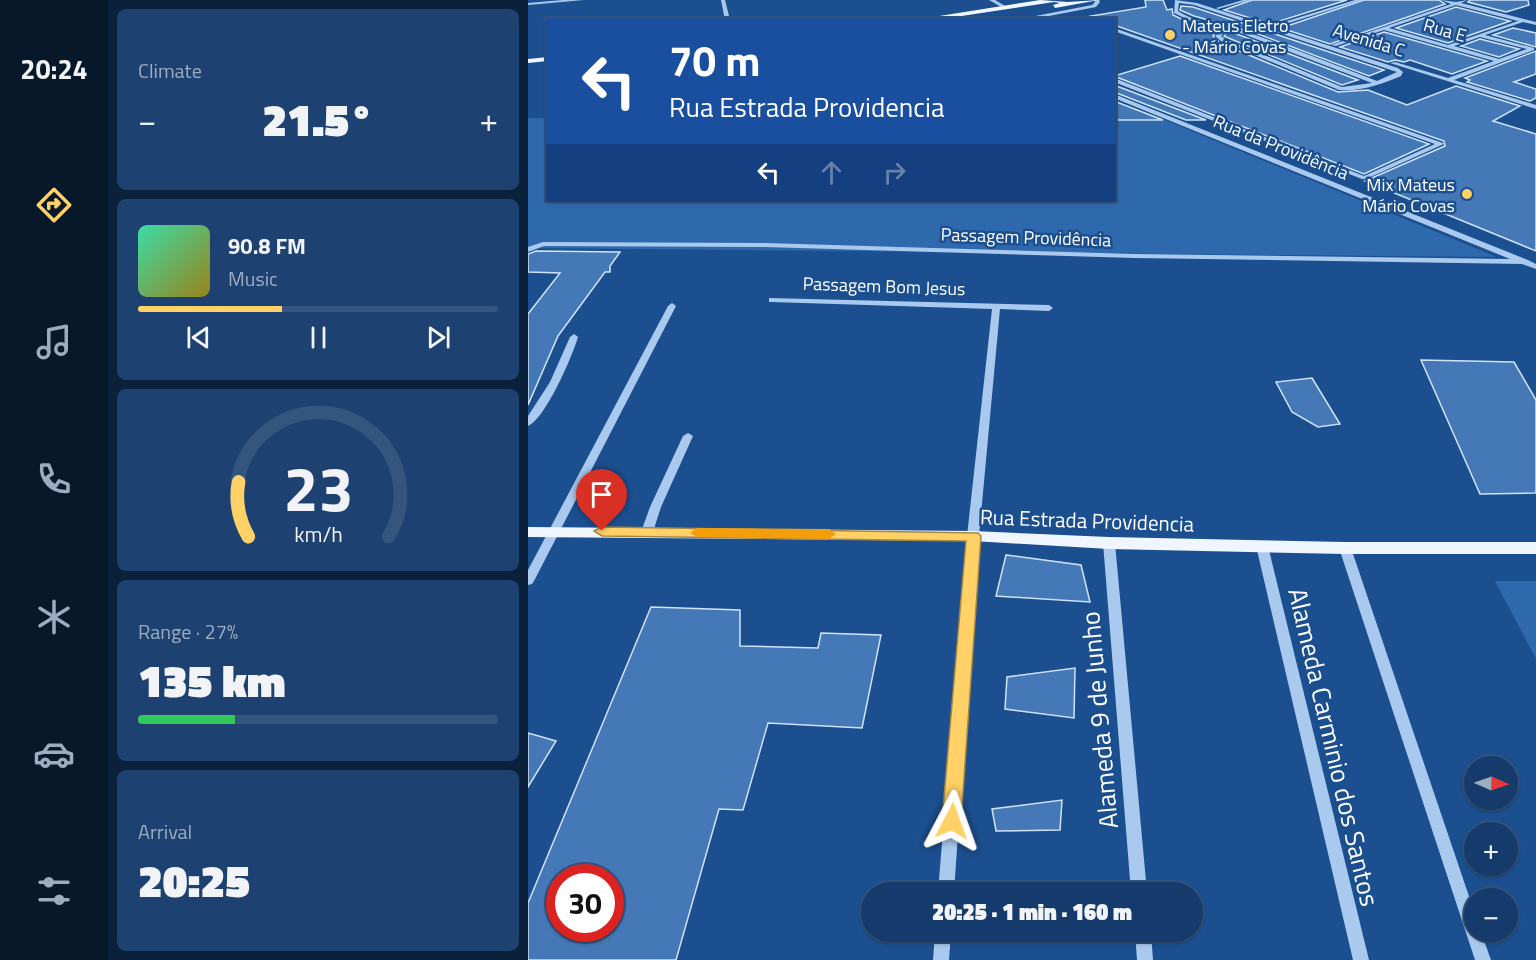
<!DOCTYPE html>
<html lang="en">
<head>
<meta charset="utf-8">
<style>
  body { margin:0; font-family:"Titillium Web",sans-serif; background:#1d4271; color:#f1f3f6; height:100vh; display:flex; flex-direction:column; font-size:22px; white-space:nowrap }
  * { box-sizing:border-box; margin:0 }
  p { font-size:20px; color:#9dadc1 }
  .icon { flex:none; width:33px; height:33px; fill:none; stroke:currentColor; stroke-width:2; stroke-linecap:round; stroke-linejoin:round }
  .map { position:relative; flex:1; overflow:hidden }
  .side { display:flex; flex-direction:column; gap:9px; padding:9px; background:#0b203b; width:420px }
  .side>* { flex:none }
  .hud { position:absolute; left:18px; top:18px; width:570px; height:183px; border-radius:0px; box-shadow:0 2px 4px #0004,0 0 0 2px #33557e; background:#1a4fa0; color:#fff; overflow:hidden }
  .needle { width:39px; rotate:92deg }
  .tools { position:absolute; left:936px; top:756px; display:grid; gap:12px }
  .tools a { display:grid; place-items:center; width:54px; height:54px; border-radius:50%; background:#143b6b; box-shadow:0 2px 4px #0004,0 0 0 2px #33557e; font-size:30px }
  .speed { position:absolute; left:18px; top:864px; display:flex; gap:12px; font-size:30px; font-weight:700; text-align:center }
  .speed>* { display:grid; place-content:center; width:78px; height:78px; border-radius:50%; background:#143b6b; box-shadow:0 2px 4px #0004,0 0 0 2px #33557e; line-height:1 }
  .speed .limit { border:9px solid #d22; background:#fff; color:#111 }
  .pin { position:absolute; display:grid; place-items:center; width:51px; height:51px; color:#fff; margin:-62px -26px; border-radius:50% 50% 50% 0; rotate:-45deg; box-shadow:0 0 6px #0007 }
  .pin .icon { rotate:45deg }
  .me { position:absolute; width:66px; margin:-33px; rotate:4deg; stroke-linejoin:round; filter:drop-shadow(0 0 4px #0008) }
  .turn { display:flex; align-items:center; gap:21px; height:126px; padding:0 24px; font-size:27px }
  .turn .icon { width:78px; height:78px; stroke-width:2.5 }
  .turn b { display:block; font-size:42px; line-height:51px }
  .lanes { display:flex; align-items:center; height:57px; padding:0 24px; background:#0003; justify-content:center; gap:30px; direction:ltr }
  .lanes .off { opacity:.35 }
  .big { font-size:45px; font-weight:800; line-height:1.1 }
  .side .tile { flex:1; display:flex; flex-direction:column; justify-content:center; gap:9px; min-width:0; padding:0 21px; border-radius:9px; background:#1d4271 }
  .side .dial { align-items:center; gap:0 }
  .dial svg { height:156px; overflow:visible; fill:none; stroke:#33557e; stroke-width:7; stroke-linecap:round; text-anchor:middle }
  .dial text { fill:#f1f3f6; stroke:none }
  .song { display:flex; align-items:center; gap:18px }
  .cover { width:72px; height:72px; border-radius:9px; background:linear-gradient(135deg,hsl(160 70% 55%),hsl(50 70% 35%)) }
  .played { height:6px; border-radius:3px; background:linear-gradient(90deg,#ffd166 40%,#33557e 40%) }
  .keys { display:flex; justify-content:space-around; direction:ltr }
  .heat { display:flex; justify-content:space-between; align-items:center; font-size:33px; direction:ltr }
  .charge { height:9px; border-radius:4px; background:linear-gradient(90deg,#34c759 27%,#33557e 0) }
  .trip { position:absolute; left:333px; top:882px; width:342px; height:60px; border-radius:30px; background:#143b6b; box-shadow:0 2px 4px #0004,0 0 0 2px #33557e; font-weight:800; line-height:60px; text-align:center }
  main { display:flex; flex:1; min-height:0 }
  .menu { display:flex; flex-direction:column; width:108px; justify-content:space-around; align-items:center; background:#08182b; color:#9dadc1 }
  .menu .icon { width:42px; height:42px }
  .menu .on { color:#ffd166 }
  .menu b { font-size:27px; color:#f1f3f6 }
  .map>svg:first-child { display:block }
  .green { fill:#2e69ad }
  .building { fill:#4478b7; stroke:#cfe3fa; stroke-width:1.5; fill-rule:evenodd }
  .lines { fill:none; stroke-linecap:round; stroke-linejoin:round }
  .minor { fill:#a9c9ee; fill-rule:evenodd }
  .major { fill:#f0f6ff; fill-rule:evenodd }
  .route { fill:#ffd166; stroke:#a68842; stroke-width:1.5 }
  .slow { fill:#f59e0b }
  .poi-dot { fill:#ffd166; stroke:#1b4f8f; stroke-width:2 }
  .labels { text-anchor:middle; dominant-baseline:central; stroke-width:5; stroke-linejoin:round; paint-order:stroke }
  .far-poi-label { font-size:18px; fill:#fff; stroke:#1b4f8f; text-anchor:start }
  .far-street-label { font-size:18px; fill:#fff; stroke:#1b4f8f }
  .street-label { font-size:21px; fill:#fff; stroke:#1b4f8f }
  .near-street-label { font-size:26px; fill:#fff; stroke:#1b4f8f }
</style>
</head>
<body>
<main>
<nav class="menu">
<b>20:24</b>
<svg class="icon on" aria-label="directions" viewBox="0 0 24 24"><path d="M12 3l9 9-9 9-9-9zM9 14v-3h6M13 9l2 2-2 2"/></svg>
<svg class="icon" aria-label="music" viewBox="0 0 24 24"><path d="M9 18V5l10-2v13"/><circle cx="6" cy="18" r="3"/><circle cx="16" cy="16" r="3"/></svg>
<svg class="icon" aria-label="phone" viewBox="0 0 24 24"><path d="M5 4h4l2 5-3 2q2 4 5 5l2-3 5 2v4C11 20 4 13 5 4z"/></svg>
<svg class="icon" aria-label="climate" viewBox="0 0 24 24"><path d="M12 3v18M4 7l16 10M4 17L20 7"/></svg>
<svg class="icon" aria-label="car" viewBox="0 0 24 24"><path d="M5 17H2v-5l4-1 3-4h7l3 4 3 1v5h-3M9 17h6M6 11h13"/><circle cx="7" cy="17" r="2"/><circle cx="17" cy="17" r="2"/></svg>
<svg class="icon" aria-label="filters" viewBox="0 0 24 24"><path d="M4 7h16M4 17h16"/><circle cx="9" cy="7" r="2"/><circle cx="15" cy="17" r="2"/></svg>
</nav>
<section class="side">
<div class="tile"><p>Climate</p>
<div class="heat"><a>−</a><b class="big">21.5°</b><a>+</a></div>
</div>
<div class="tile">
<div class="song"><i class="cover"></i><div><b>90.8 FM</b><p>Music</p></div></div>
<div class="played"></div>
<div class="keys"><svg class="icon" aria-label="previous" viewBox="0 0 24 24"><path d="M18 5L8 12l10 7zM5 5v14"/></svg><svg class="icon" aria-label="pause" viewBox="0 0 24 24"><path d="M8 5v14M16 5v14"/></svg><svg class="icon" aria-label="next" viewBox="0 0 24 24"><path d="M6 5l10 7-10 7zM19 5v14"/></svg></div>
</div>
<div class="tile dial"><svg viewBox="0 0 100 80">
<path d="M14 69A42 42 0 1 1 86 69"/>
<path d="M14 69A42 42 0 0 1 9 41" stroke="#ffd166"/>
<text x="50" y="56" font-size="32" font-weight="700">23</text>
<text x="50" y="72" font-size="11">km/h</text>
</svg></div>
<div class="tile"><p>Range · 27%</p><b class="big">135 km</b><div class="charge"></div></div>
<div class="tile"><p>Arrival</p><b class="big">20:25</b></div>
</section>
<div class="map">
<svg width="1008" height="960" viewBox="0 0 1008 960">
  <rect width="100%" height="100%" fill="#1b4f8f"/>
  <g class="green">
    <polygon points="0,118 19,118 20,200 586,200 587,120 637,120 969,257 0,248"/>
    <polygon points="967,581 1008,581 1008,659"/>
  </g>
  <g class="building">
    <polygon points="617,0 635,0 639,10 644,9 645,15 666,25 689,31 685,36 692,43 810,92 840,90 879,105 928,86 992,106 965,121 1008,134 1008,251 837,181 917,146 916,141 586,25 586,20 572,20 563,16 618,7"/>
    <polygon points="724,0 819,0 742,24 696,10"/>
    <polygon points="836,0 911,0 917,4 802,44 753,28"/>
    <polygon points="942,0 1000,0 1001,5 978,12 940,2"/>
    <polygon points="653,6 665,7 856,70 841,76 730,34 666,16 652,10"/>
    <polygon points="928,7 982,21 920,43 868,28"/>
    <polygon points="985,28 1008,33 1008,47 965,35"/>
    <polygon points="700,32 706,33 830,80 814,85 698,37 696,36"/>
    <polygon points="856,32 959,61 924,74 882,60 876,62 867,60 860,62 812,47"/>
    <polygon points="952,39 991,49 971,57 933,46"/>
    <polygon points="1008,51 1008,74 986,82 1008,89 1008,98 1002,101 939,82 942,80 937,78"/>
    <polygon points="652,56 901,144 836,174 586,76"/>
    <polygon points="586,85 678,120 658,120 586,92"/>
    <polygon points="586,101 635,120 586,120"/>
    <polygon points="8,251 92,252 82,266 82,272 77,272 30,336 0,405 0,314 32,273 0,272 0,254"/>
    <polygon points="893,360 986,362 1008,400 1008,493 952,494"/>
    <polygon points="784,378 812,424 790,427 764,412 748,382"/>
    <polygon points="478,555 553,565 562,602 468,596"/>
    <path d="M123,607L212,610V646L290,648L293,633L353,635L334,728L240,723L215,810L191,809L148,960H0V903ZM32,878H82V928H32Z"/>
    <polygon points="547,668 546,718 477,709 479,677"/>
    <polygon points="0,733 28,741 0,787"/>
    <polygon points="534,800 532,830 468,831 464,809"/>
  </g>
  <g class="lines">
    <g class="minor">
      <polygon points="35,0 56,0 0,5 0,3"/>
      <polygon points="193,0 197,0 202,20 197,20"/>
      <polygon points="461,0 467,0 479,7 475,8"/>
      <polygon points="566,0 571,0 572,2 568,7 500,20 487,20 564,5 567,2"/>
      <path d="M647,0L669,3L870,68L875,72L873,76C854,84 832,92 811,90L693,41L687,36L694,30L667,23L646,13ZM651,3L666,5L869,72L849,81C804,64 758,45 712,30C691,23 670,24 650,11ZM699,30L707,31L844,83L814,87L697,39L693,36Z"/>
      <polygon points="715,0 722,0 690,9 688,8"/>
      <polygon points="827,0 834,0 748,27 743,26"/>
      <path d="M913,0L928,2L940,0L933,3L1008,22V25L995,22L957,35L1006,48V50L926,80L1008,105V109L862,63L867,62L920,78L966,61L856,30L808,46L803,45L923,4ZM928,5L990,21L920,45L861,28ZM952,37L999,49L971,59L926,46Z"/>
      <polygon points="440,18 449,20 438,20"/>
      <polygon points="586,28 915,143 916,144 838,179 834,179 586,82 586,78 836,176 907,144 586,31"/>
      <polygon points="586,94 1000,260 1008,264 1008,269 994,264 607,258 237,247 16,246 0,252 0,247 15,242 237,243 607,254 982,259 586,98"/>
      <polygon points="241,298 521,305 525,308 521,311 472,309 451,536 426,892 410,892 439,536 464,309 244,302 241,302"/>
      <polygon points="144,303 148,306 6,581 4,584 0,585 0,570 140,306"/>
      <path d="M46,334L50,337C44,357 18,418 0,426V416L22,382L42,337Z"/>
      <polygon points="160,433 165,436 133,507 125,532 119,536 115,535 113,532 122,507 155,436"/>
      <polygon points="581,539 585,540 587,543 619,892 603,892 575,543 577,540"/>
      <polygon points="734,542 738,543 740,546 841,960 825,960 728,546 730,543"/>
      <polygon points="817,544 821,545 823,548 946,911 946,932 953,932 963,960 947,960 811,548 813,545"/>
      <polygon points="407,932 423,932 421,960 405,960"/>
      <polygon points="607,932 623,932 625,960 609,960"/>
    </g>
    <g class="major">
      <polygon points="512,0 540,2 571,0 527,8 525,5 532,3 526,2 407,20 386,20"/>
      <polygon points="20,57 20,61 0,63 0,59"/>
      <polygon points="0,527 445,531 581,537 817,542 1008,542 1008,554 817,554 581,549 445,541 0,537"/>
    </g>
  </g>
  <polygon class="route" points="74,527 450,533 453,536 433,821 430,827 424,830 417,827 414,821 438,541 74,536 66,531"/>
  <polygon class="slow" points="169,528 301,529 308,534 301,539 169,537 162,533"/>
  <g class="poi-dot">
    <circle cx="642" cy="35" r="6"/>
    <circle cx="939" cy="194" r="6"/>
  </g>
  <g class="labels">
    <g class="far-poi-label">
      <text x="654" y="25">Mateus Eletro<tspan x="654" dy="21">- Mário Covas</tspan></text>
      <text x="927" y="184" text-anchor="end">Mix Mateus<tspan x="927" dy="21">Mário Covas</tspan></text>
    </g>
    <g class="far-street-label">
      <text transform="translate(917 30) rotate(16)">Rua E</text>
      <text transform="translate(841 40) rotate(17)">Avenida C</text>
      <text transform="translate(753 147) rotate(22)">Rua da Providência</text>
      <text transform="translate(498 237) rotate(2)">Passagem Providência</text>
      <text transform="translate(356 286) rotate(2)">Passagem Bom Jesus</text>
    </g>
    <g class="street-label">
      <text transform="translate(559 520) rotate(2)">Rua Estrada Providencia</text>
    </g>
    <g class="near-street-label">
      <text transform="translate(571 720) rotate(-95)">Alameda 9 de Junho</text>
      <text transform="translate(806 747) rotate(77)">Alameda Carminio dos Santos</text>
    </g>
  </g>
</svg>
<div class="tools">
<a><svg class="needle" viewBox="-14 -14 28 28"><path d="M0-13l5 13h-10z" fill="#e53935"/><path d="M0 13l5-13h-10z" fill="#9dadc1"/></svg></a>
<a>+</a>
<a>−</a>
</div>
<div class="speed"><div class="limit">30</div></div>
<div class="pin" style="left:74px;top:531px;background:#d93025"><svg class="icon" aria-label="arrive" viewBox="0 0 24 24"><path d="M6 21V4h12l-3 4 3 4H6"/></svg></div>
<svg class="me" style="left:424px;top:821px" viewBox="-20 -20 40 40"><path d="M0-17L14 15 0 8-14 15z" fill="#ffd166" stroke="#fff" stroke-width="4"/></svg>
<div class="trip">20:25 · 1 min · 160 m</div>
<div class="hud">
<div class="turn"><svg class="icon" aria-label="left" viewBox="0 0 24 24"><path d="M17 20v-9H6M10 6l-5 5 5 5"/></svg><div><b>70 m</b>Rua Estrada Providencia</div></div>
<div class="lanes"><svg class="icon" aria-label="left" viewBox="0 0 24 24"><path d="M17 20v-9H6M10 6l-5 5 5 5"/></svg><svg class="icon off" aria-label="ahead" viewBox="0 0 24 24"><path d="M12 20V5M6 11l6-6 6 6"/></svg><svg class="icon off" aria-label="right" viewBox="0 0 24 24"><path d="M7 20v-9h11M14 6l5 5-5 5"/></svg></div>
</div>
</div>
</main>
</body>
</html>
